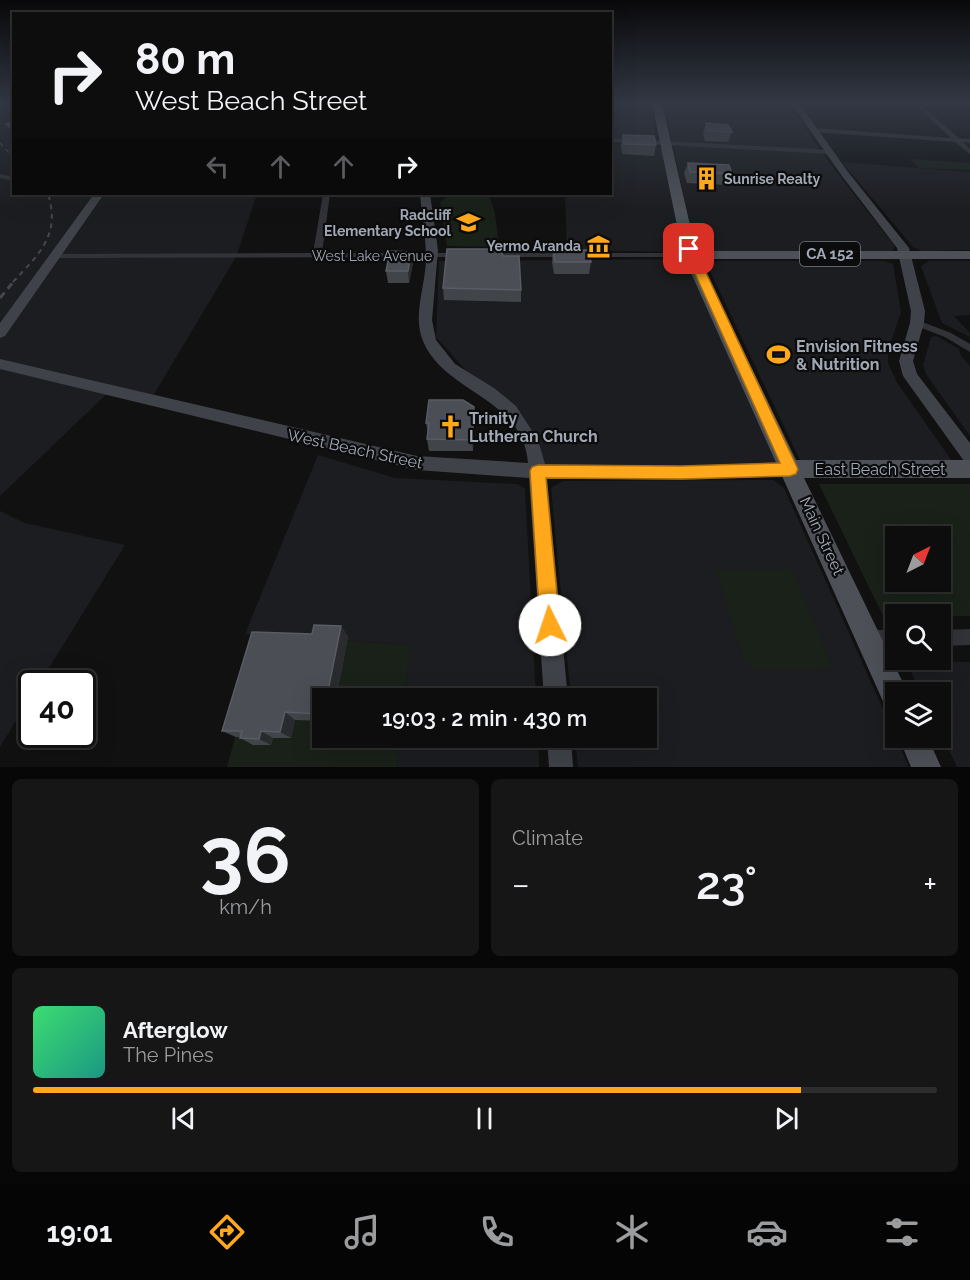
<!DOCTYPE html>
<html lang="en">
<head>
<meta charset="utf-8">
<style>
  body { margin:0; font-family:Raleway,sans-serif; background:#161617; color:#f1f3f6; height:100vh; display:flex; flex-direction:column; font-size:22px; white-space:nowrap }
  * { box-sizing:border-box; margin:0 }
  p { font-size:20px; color:#9a9c9e }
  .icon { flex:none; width:33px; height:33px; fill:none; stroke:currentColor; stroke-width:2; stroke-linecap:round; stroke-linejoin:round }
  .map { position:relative; height:767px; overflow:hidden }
  .sheet { display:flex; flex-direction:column; gap:12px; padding:12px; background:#070708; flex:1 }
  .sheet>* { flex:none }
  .banner { position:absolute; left:12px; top:12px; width:600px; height:183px; border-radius:0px; box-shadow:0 6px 24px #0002,0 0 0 2px #2d2d2e; background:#0d0d0e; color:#f1f3f6; overflow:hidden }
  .needle { width:39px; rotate:42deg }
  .tools { position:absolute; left:885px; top:526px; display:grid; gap:12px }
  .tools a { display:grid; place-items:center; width:66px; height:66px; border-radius:0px; background:#0d0d0e; box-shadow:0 6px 24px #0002,0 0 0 2px #2d2d2e; font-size:30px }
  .speed { position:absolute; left:18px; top:670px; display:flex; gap:12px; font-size:30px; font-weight:700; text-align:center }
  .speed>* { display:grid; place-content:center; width:78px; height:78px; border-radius:50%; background:#0d0d0e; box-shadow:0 6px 24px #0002,0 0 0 2px #2d2d2e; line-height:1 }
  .speed .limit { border:3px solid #111; border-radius:9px; background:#fff; color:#111 }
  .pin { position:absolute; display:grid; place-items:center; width:51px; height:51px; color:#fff; margin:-26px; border-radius:12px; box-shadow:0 3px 9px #0006 }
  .me { position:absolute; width:66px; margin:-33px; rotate:356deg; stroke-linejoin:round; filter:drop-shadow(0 0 4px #0008) }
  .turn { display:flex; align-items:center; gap:21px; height:126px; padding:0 24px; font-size:27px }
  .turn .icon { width:78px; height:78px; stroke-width:2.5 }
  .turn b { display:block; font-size:42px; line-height:51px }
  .lanes { display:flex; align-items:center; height:57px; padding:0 24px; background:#0003; justify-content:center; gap:30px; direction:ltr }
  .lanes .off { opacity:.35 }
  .big { font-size:45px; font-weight:600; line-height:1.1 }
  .sheet .widget { flex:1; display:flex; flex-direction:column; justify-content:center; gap:9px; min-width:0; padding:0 21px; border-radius:9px; background:#161617 }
  .sheet .dial { align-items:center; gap:0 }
  .dial b { font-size:78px; line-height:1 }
  .song { display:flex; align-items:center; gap:18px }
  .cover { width:72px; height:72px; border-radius:9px; background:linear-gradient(135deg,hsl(140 70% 55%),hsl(170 70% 35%)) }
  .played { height:6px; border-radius:3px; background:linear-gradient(90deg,#ffa81c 85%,#2d2d2e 85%) }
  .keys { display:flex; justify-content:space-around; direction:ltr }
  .heat { display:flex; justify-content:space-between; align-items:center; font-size:33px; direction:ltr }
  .sheet .tiles { flex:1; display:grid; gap:12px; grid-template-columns:1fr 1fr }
  .widget:last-child { grid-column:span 2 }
  .trip { position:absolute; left:312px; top:688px; width:345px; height:60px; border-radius:0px; background:#0d0d0e; box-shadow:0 6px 24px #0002,0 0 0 2px #2d2d2e; font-weight:600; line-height:60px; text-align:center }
  .tabs { display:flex; height:96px; justify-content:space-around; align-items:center; background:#050506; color:#9a9c9e }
  .tabs .icon { width:42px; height:42px }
  .tabs .active { color:#ffa81c }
  .tabs b { font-size:27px; color:#f1f3f6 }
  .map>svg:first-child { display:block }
  .built { fill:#1c1d20 }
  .green { fill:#192119; fill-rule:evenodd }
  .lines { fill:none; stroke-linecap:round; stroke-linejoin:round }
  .street { fill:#313338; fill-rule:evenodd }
  .secondary { fill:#3f4248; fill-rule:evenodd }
  .primary { fill:#4d5057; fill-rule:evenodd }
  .rail-far2 { stroke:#44474d; stroke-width:1.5; stroke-dasharray:4.5 4; stroke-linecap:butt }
  .rail-far1 { stroke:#44474d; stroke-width:2; stroke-dasharray:5 4.5; stroke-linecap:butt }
  .rail { stroke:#44474d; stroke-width:3; stroke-dasharray:7 5; stroke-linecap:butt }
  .wall { fill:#414449 }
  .shaded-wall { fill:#2a2b2e }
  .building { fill:#4b4e55; stroke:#595c64; stroke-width:1.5 }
  .route { fill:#ffa81c; stroke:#a66d12; stroke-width:1.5 }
  .labels { text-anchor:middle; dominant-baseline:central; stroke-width:4.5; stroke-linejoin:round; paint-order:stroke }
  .far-poi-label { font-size:14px; font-weight:bold; fill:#a0a8b5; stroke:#0c0c0d; text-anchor:end }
  .far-street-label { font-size:14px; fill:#a0a8b5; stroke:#0c0c0d }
  .shield { fill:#0c0c0d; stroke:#747983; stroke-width:1.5 }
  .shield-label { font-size:15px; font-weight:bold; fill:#a0a8b5 }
  .poi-label { font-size:16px; font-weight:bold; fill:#a0a8b5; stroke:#0c0c0d; text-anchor:start }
  .street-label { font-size:16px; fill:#a0a8b5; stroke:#0c0c0d }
</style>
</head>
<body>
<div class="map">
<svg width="970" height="767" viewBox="0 0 970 767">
  <rect width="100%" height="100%" fill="#111112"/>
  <g class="built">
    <polygon points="0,103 13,103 14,194 257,194 236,257 153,396 115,386 0,496"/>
    <polygon points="610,103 651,103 656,141 611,138"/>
    <polygon points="664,103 789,103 824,156 895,246 893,251 696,255"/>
    <polygon points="611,144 661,147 687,252 567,250 565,194 610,194"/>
    <polygon points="842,162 970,172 970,250 922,251 913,247"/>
    <polygon points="690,259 786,467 544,470 537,439 469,374 436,337 439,261"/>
    <polygon points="705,261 885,261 893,264 901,312 888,351 888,363 896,381 952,461 801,462"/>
    <polygon points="929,261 970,261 970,315 954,316 970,333 970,337 942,323 921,266"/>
    <polygon points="936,336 959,349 961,356 970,366 970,436 926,374 923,365 931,337"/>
    <polygon points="318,455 395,478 517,484 525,488 536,699 404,699 409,645 245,634"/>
    <polygon points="773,480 784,488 909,767 578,767 575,738 646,738 646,699 571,699 551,488 563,481"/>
    <polygon points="0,511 25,523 125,545 39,684 32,684 31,696 0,747"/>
    <polygon points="906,661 970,662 970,767 957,767 941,733 940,693 921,693"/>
    <polygon points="400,738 538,738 539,767 397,767"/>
  </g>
  <g class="green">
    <polygon points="910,159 970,163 970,170 918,168"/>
    <polygon points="485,194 489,195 495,213 499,247 447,246 440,202 447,197"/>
    <path d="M819,484H970V616H883ZM896,537H940V582H896Z"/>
    <polygon points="792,569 833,669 755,670 744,660 716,570"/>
    <polygon points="263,635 410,645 404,699 322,699 322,738 400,738 397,767 227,767"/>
  </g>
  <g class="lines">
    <g class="street">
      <polygon points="913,103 919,103 959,138 970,139 970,143 963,142 970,149 970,154 955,142 814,132 811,130 814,128 951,138"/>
      <polygon points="610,138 829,150 832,152 829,154 610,142"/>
      <polygon points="0,174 14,177 14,181 0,178"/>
      <polygon points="86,194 119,194 115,196 89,196"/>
      <polygon points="323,194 330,194 322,253 459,253 463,255 459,257 54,258 50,256 54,254 313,253"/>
      <polygon points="487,253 690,253 694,255 690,257 490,257 486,255"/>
      <polygon points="917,320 951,333 970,344 970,352 945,337 914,325 912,323 914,321"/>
      <polygon points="970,629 970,645 940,646 940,630"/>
      <polygon points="869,630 896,630 896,646 869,646 864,643 861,638 864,633"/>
    </g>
    <g class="secondary">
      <polygon points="791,103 799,103 848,172 909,248 925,311 924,323 913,361 917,374 970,443 970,463 964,461 903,376 899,361 910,323 911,311 897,248 842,176"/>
      <polygon points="94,194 104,194 5,336 0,338 0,323"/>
      <path d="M420,194H430L438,250L432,320L436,340L455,364L494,388L516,406L538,440L545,464L681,466L790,462L796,464L799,469L796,474L790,476L681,480L547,478L568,699H544L529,478L417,470L0,369V359L417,456L528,463C523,397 444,393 423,341C412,315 426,285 426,258C426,237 422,215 420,194Z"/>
      <polygon points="547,738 571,738 573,767 549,767"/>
    </g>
    <g class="primary">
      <polygon points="652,103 662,103 696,251 970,251 970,259 699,259 796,460 970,460 970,478 804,478 908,693 896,693 896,712 886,708 683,255"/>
      <polygon points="899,738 928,738 941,767 911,767"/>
    </g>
    <polyline class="rail-far2" points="0,143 14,158"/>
    <path class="rail-far1" d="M13,282C39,254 61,235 48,194"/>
    <polyline class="rail" points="0,298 14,281"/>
  </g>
  <g class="wall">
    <polygon points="706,123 732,132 728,142 705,141 703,133"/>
    <polygon points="623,135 656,145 654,156 622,154 621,145"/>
    <polygon points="688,163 732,174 728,185 687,183 684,173"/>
    <polygon points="553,250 591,262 589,274 554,274 552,262"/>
    <polygon points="503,256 521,290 521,302 444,300 443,288"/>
    <polygon points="413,263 409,283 388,283 386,271"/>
    <polygon points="474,407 473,451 429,451 427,439 428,434 426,423"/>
    <polygon points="341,626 348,637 336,699 322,699 322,721 295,720 291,738 273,738 271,745 253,745 240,738 241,737 236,737 222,731 312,634"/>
  </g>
  <g class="shaded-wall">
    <polygon points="411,252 413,263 409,283 408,271"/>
    <polygon points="474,407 474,419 473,451 472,440"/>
    <polygon points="341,626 348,637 336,699 330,699 327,696"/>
    <polygon points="322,696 325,699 322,699 322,718 318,714"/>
    <polygon points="285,712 295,720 291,738 280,732"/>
    <polygon points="261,731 273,738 271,745 259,739"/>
  </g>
  <g class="building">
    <polygon points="14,122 14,132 6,124"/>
    <polygon points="706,123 728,125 732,132 708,131"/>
    <polygon points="623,135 654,136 656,145 624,144"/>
    <polygon points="688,163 729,165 732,174 690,172"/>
    <polygon points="447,249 501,249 503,256 519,256 521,290 443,288"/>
    <polygon points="553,250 588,250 591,262 555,262"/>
    <polygon points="390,251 411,252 408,271 386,271"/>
    <polygon points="429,400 463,400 474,407 472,440 427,439 429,423 426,423"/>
    <polygon points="314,625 341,626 327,696 322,696 318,714 285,712 280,732 261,731 259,739 240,738 242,731 222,731 252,632 312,634"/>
  </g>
  <linearGradient id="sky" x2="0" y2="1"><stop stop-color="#09090a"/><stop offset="0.49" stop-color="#323844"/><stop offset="1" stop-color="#323844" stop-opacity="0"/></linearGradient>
  <rect width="970" height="210" fill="url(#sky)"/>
  <polygon class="route" points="689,246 695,249 798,469 796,474 790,476 681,479 546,478 560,625 557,632 550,634 543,632 540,625 530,471 532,467 538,465 681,466 780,463 684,249"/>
  <defs>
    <symbol id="building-bare" viewBox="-9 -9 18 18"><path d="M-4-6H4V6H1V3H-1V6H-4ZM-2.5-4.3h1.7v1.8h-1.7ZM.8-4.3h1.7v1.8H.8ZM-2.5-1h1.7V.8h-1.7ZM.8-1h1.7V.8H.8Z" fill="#ffa81c" stroke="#0c0c0d" stroke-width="2.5" paint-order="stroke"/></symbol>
    <symbol id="school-bare" viewBox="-9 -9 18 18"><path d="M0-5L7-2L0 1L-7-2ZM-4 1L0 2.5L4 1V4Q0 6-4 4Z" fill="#ffa81c" stroke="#0c0c0d" stroke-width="2.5" paint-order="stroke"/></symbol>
    <symbol id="museum-bare" viewBox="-9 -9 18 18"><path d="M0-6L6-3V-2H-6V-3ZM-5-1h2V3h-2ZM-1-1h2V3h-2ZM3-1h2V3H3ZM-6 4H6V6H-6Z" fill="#ffa81c" stroke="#0c0c0d" stroke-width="2.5" paint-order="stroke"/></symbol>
    <symbol id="stadium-bare" viewBox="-9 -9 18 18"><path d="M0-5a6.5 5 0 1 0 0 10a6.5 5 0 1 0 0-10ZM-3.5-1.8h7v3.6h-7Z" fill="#ffa81c" stroke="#0c0c0d" stroke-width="2.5" paint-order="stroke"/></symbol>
    <symbol id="church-bare" viewBox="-9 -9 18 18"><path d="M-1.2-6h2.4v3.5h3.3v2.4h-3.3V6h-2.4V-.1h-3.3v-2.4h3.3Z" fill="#ffa81c" stroke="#0c0c0d" stroke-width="2.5" paint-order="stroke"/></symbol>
  </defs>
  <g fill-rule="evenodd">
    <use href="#building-bare" x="690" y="162" width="33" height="33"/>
    <use href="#school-bare" x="452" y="206" width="33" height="33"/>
    <use href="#museum-bare" x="582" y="230" width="33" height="33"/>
    <use href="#stadium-bare" x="762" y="338" width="33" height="33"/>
    <use href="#church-bare" x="434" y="410" width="33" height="33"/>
  </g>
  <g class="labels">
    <g class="far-poi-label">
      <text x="724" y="179" text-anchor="start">Sunrise Realty</text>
      <text x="451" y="215">Radcliff<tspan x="451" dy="16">Elementary School</tspan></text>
      <text x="581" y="246">Yermo Aranda</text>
    </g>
    <g class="far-street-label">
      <text x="372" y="256">West Lake Avenue</text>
    </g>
    <rect class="shield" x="800" y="242" width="60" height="24" rx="4.5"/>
    <g class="shield-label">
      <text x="830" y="254">CA 152</text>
    </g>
    <g class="poi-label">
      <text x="796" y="346">Envision Fitness<tspan x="796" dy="18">&amp; Nutrition</tspan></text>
      <text x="469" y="418">Trinity<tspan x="469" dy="18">Lutheran Church</tspan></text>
    </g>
    <g class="street-label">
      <text transform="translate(355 449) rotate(12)">West Beach Street</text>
      <text x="880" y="469">East Beach Street</text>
      <text transform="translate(822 536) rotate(65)">Main Street</text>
    </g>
  </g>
</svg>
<div class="tools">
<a><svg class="needle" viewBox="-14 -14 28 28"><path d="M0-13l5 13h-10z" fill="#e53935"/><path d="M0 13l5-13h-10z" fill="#9a9c9e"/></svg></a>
<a><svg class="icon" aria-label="search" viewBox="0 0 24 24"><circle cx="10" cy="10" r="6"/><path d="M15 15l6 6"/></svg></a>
<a><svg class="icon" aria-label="layers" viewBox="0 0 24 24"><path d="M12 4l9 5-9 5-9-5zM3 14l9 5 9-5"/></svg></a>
</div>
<div class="speed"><div class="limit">40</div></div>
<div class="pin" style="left:689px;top:249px;background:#d93025"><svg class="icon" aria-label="arrive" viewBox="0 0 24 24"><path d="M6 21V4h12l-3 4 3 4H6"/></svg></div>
<svg class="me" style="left:550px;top:625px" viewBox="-20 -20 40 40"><circle r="19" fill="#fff"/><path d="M0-13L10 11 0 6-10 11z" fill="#ffa81c"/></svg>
<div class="trip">19:03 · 2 min · 430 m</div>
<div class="banner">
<div class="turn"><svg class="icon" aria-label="right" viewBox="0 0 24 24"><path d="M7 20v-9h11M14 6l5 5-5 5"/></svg><div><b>80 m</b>West Beach Street</div></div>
<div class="lanes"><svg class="icon off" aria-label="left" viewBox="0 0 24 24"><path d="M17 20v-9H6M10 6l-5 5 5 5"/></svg><svg class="icon off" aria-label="ahead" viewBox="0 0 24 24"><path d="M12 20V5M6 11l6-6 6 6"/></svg><svg class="icon off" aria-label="ahead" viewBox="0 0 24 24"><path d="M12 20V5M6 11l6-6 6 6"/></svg><svg class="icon" aria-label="right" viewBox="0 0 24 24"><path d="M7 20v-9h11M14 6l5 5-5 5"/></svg></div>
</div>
</div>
<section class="sheet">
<div class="tiles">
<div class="widget dial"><b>36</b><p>km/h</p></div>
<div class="widget"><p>Climate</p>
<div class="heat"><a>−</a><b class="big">23°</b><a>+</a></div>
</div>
<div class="widget">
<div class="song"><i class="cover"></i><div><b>Afterglow</b><p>The Pines</p></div></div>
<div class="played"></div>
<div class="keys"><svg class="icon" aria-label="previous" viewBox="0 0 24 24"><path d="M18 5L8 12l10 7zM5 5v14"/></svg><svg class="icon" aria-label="pause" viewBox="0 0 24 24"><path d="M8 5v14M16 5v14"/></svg><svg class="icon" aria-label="next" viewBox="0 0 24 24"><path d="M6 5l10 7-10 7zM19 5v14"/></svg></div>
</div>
</div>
</section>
<nav class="tabs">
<b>19:01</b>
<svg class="icon active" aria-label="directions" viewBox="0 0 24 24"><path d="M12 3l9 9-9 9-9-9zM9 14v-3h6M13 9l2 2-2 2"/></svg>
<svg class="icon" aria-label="music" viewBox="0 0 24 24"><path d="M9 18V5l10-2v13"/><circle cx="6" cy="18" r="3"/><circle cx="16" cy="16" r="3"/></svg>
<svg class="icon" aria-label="phone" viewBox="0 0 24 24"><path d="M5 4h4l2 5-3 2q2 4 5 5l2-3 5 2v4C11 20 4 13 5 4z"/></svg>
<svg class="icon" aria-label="climate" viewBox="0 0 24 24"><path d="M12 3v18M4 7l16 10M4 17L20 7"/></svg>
<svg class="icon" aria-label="car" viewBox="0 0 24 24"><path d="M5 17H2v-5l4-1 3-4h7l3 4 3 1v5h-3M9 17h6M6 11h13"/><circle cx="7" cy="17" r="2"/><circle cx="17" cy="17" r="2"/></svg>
<svg class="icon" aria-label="filters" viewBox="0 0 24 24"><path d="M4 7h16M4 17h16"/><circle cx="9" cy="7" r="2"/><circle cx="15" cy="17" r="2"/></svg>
</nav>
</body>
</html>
